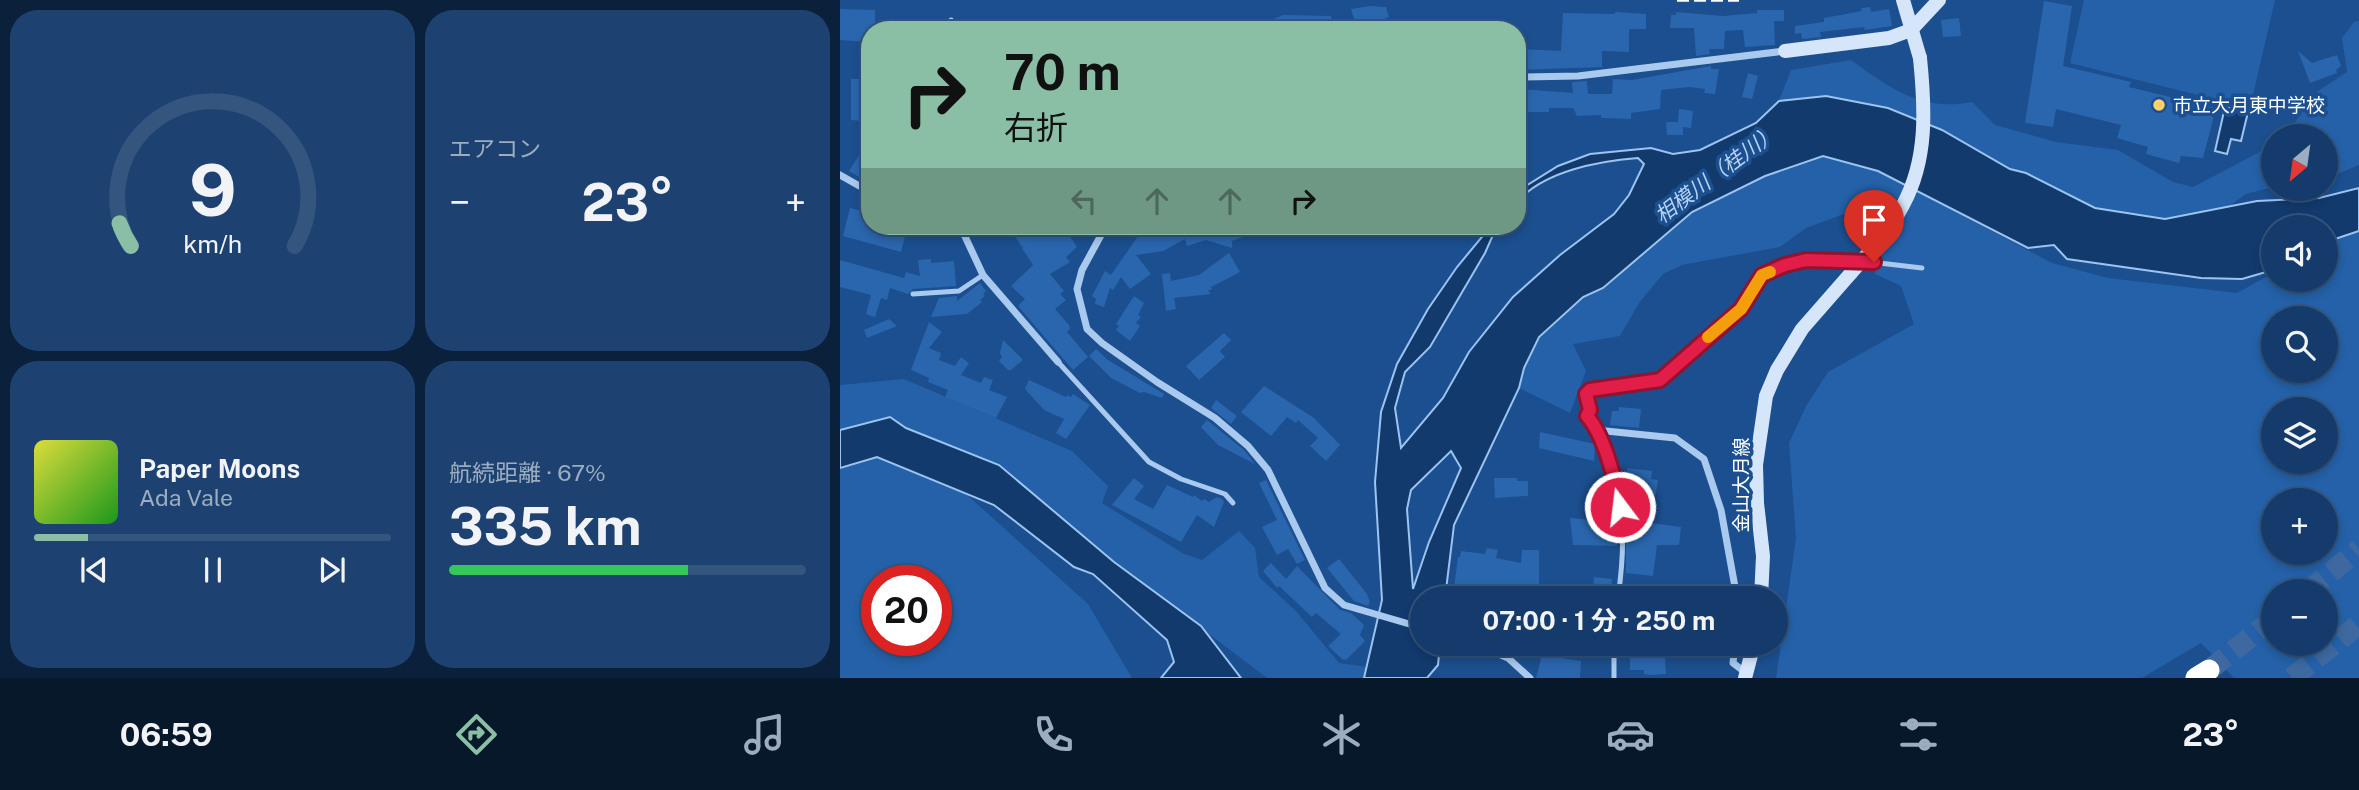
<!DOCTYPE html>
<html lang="ja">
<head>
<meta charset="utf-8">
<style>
  body { margin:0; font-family:"Public Sans","Noto Sans JP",sans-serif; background:#1d4271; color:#f1f3f6; height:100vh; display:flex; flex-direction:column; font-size:26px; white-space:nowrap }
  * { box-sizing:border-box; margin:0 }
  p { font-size:23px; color:#9dadc1 }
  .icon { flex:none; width:38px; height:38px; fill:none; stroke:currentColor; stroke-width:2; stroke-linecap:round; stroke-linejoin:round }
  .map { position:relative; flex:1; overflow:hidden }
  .panel { display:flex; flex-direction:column; gap:10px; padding:10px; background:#0b203b; width:840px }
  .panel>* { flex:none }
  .top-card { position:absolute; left:21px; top:21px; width:665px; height:214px; border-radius:28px; box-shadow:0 4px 10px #0003,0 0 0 2px #33557e; background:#8abfa5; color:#111; overflow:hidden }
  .needle { width:46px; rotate:209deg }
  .buttons { position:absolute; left:1421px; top:124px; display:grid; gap:14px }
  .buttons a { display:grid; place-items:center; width:77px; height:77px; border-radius:50%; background:#143b6b; box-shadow:0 4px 10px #0003,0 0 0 2px #33557e; font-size:35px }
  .speed { position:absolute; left:21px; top:565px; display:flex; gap:14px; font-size:35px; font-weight:700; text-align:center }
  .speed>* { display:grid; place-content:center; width:91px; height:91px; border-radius:50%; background:#143b6b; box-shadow:0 4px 10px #0003,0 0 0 2px #33557e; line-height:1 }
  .speed .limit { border:10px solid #d22; background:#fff; color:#111 }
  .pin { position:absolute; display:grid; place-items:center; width:60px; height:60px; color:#fff; margin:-72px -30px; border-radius:50% 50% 50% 0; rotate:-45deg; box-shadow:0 0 7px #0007 }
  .pin .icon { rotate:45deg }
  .me { position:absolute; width:77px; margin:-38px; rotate:345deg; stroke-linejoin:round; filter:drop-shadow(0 0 5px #0008) }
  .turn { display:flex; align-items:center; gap:24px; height:147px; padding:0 28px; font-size:32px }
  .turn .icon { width:91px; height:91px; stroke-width:2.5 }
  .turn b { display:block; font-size:49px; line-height:60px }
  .lanes { display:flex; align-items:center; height:66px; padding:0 28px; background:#0003; justify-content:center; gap:35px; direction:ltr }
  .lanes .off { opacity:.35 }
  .big { font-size:52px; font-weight:700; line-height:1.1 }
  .panel .tile { flex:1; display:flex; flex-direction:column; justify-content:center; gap:10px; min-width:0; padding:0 24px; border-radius:28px; background:#1d4271 }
  .panel .dial { align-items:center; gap:0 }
  .dial svg { height:182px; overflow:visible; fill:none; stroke:#33557e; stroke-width:7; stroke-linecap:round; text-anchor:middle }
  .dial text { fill:#f1f3f6; stroke:none }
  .song { display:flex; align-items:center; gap:21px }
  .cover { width:84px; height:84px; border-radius:10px; background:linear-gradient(135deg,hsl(60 70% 55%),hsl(120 70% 35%)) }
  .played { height:7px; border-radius:4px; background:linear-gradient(90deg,#8abfa5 15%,#33557e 15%) }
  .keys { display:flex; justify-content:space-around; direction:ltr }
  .heat { display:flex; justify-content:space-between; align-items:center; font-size:38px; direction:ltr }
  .charge { height:10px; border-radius:5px; background:linear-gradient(90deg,#34c759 67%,#33557e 0) }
  .panel .tiles { flex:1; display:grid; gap:10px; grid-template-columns:repeat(2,1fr) }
  .trip { position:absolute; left:570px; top:586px; width:378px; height:70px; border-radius:35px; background:#143b6b; box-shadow:0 4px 10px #0003,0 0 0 2px #33557e; font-weight:700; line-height:70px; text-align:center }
  .menu { display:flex; height:112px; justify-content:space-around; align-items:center; background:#08182b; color:#9dadc1 }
  .menu .icon { width:49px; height:49px }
  .menu .active { color:#8abfa5 }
  .menu b { font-size:32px; color:#f1f3f6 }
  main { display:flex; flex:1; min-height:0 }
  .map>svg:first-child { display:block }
  .green { fill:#2461a8; fill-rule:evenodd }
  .water { fill:#123a6d; stroke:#9cc4f0; stroke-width:2; fill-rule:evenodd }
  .building { fill:#2a66ad }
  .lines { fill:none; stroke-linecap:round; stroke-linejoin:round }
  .highway-tunnel { stroke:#3d69a0; stroke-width:21; stroke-dasharray:21 10; stroke-linecap:butt }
  .lane { stroke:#a9c9ee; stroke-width:5 }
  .street { stroke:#a9c9ee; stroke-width:7 }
  .secondary { stroke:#d6e6fa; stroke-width:14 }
  .highway { stroke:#fff; stroke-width:21 }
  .rail { stroke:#fff; stroke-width:3.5; stroke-dasharray:12 5; stroke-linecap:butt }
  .secondary-bridge { stroke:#d6e6fa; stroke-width:14 }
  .route-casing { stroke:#92132f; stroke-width:18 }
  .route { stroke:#e11d48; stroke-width:12 }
  .slow { stroke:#f59e0b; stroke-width:12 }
  .poi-dot { fill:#ffd166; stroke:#1b4f8f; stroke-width:2.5 }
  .labels { text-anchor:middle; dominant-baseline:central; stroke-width:7; stroke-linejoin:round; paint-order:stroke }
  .poi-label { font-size:19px; fill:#fff; stroke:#1b4f8f; text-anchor:start }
  .street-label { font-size:19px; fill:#fff; stroke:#1b4f8f }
  .water-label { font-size:21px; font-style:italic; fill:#b5d3f5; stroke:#1b4f8f }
</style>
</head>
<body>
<main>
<section class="panel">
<div class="tiles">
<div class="tile dial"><svg viewBox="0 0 100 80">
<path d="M14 69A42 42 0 1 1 86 69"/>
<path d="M14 69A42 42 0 0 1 9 59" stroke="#8abfa5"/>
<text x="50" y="56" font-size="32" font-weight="700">9</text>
<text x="50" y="72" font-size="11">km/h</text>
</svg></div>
<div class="tile"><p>エアコン</p>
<div class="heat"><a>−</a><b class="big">23°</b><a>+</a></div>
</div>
<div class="tile">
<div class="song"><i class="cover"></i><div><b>Paper Moons</b><p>Ada Vale</p></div></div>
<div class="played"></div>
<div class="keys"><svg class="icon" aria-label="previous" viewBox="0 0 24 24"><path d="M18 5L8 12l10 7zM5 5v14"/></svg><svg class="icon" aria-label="pause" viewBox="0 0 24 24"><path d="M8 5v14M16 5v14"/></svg><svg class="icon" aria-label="next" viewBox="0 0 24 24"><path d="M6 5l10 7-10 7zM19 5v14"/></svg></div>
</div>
<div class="tile"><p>航続距離 · 67%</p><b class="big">335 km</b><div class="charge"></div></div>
</div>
</section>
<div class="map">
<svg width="1519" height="678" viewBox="0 0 1519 678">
  <rect width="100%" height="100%" fill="#1b4f8f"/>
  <g class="green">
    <polygon points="1244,0 1435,0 1410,108 1230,63"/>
    <polygon points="1519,21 1519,165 1486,179 1486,136 1445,136 1478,91 1507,72 1502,38 1514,22"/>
    <path d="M1011,60C1050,88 1081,112 1132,102L1155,125L1216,142L1278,150L1333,182L1353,187L1433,145V187L1406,194L1388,207L1325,219L1255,208L1186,173L1170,169L1102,130L1048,109L986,96L939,101L951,70Z"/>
    <path d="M982,156L1038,171L1212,263L1268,278L1397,293L1433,273V280H1486V242L1519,231V678H1394L1361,643L1302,678H936L956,538L949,443L966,406L988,372L1074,324L1061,286L1035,274L1040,218L1015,210L966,228L940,247L842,265L823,274L799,303L780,336L733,344L746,371L730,413L679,388L684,368L699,337L743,297L852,212L925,176ZM1433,318H1486V371H1433ZM1433,410H1486V462H1433ZM1433,500H1486V553H1433ZM1433,592H1486V644H1433Z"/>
    <polygon points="64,379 232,451 268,486 262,503 344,554 362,560 399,531 415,548 419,577 456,611 499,663 527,667 524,678 427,678 274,562 50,417 0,430 0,385"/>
    <path d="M37,457L125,493L248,604L292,678H0V468ZM37,581H96V640H37Z"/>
  </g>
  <g class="water">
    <path d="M986,96L1048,108L1102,130L1170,169L1186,173L1255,208L1325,219L1417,201L1479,198L1519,188V231L1486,242V228H1433V270L1402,279L1361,278L1227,259L1214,245L1188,248L1038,171L983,156L925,176L852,212L763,288L743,297L699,337L684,368L679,388L614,525L605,598H583V644H600L598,665L587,678H524L542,600L535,482L541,412L557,364L588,309L617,267L651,226H657L645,253L590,347L565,372L555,408L561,448L603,398L629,352L673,297L720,255L774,214L789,195L804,164L798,158C759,161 704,171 677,202V194L681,189L718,166L750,154L811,148L833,154L860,150L916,123L939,101ZM611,451L621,468L589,542L573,589L567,509L571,490Z"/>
    <polygon points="1385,107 1408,112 1401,141 1391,139 1387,154 1375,151"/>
    <polygon points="50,417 66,428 159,465 274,562 361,626 401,678 321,678 334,662 327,640 253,574 234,567 154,505 37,457 0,468 0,430"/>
  </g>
  <g class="building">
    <polygon points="1204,1 1232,6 1223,66 1291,82 1289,87 1376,108 1363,158 1341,156 1339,163 1306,154 1308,147 1277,138 1281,125 1216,109 1213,127 1185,123"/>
    <polygon points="530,6 546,7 549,17 517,30 511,9"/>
    <polygon points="1030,7 1031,12 1049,9 1052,26 1025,30 1024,27 980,32 981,37 962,39 961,33 955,34 955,26 984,22 984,18 1022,11 1021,8"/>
    <polygon points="0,9 35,10 35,30 30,30 30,42 0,40"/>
    <polygon points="917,10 944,10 944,21 934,21 935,45 905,47 903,30 885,31 884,49 869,49 870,54 856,56 854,28 830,28 831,15 836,15 836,12 883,16 917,13"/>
    <polygon points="775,12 806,14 806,29 789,29 789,52 762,51 762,67 677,70 677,49 721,51 723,13 775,14"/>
    <polygon points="443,15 491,16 493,28 408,30"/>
    <polygon points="1119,18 1121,36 1103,37 1101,20"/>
    <polygon points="1458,51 1472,63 1497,55 1501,66 1496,70 1497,73 1470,83"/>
    <polygon points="871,66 871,69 879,69 875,94 864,93 865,89 849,87 821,90 820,109 791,113 791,119 761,118 761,115 737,116 733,108 709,108 709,112 677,112 679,89 733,93 732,82 747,81 748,94 772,94 773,79 792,80"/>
    <polygon points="908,73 918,76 912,99 902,97"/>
    <polygon points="11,79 27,79 27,92 23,92 22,121 11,120"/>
    <polygon points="839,109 853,111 851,128 843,127 843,135 827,135 826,122 838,122"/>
    <polygon points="30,138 30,170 24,180 9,171"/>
    <polygon points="10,208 27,212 30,215 30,226 67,228 61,252 3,236"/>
    <polygon points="174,226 244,226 229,235 237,247 226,257 230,262 210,274 224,291 220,294 226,300 215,309 229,325 230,329 227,332 248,357 233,370 178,306 185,299 171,286 193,265 182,248 185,246 182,247 174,235 178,232"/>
    <polygon points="305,226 314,226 320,237 345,228 344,226 427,228 392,241 392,248 366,240 347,246 345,239 323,251 296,255 311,274 290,289 281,277 273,290 270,288 264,307 255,304 256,299 252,296 265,271 271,275"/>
    <polygon points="389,253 400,272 371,287 372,289 368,291 371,294 334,298 336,309 326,311 322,274 330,273 331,281 359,275"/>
    <polygon points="91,259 91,263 114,261 116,286 73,289 68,294 50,288 47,300 41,298 35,317 26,314 31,295 0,287 0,260 64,278 66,272 80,276 78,260"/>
    <polygon points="140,283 146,291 143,294 145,296 140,300 142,302 127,314 91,317 99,298 117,296 117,301"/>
    <polygon points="294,296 304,303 298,315 301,317 296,323 300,326 290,341 276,330 279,326 276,324"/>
    <polygon points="49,319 57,326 27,338 24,330"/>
    <polygon points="89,322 102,332 89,348 101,353 99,360 115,366 121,357 129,363 121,375 141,383 144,377 153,380 149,390 167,397 156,418 105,397 108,390 88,382 89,378 71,370"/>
    <polygon points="384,333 391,340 380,351 385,357 359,380 346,366"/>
    <polygon points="163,340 183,360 171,370 168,370 159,361 162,357 160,353"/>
    <polygon points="256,349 268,360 324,394 322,398 304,392 300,393 271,378 249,356"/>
    <polygon points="189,380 226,397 227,395 231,397 233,394 250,405 226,439 216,433 224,419 204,410 185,389"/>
    <polygon points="424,386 474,418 500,445 486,461 470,446 478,438 458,420 456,423 447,417 431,436 401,412"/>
    <polygon points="376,400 397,416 391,424 371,408"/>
    <polygon points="779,407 801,409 799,428 770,425 772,411 779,411"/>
    <polygon points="367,420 404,450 415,464 378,445 361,427"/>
    <polygon points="700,432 755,444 754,461 699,448"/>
    <polygon points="787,468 812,471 811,479 818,480 811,523 841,527 839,545 817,545 813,576 786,573 786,505 798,506 801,488 785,487"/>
    <polygon points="294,478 304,486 294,499 313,509 327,485 353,497 354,495 362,501 364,499 369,502 377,497 382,499 384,502 374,527 357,515 341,542 272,505"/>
    <polygon points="654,478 677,478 677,481 688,481 688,496 655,498"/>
    <polygon points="426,480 465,560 457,564 448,549 437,555 422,527 437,520 419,483"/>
    <polygon points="730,518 776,522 777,546 733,545"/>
    <polygon points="647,548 658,550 656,558 681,563 682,550 699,550 699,598 682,598 657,593 656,597 636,593 636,598 617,598 618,589 614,588 618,557 620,557 621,551 645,554"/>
    <polygon points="499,559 527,594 530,602 528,606 514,601 487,568"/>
    <polygon points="431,563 446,579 457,566 500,610 511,613 524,625 520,635 525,641 506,660 502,659 488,646 501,634 476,613 472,617 439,586 437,588 423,571"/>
    <polygon points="754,577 772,579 771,592 753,592"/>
    <polygon points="790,644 824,644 826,674 811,675 804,674 804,670 790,670"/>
    <polygon points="702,655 741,661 740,678 696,678"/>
  </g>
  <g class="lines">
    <g class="highway-tunnel">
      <polyline points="1467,592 1519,549"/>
      <polyline points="1369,670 1433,619"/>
      <polyline points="1452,678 1519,624"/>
    </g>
    <g class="lane">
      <polyline points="109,30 111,20"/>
      <polyline points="73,294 119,291 143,275"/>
      <polyline points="218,362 309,462 341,479 385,494 393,503"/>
      <path d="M778,598C786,540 785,510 765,455C760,440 757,427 747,416L750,410L746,394L749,390L820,380L900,309L922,275L945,265L966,260L1005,259L1082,268"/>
      <polyline points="774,644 774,678"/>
    </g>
    <g class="street">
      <polyline points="677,77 738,76 945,51"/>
      <polyline points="0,175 30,192"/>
      <polyline points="95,226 122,230 158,226"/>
      <polyline points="266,226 242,270 237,289 247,329 262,343 317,382 375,418 408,446 428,470 485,588 504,605 583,628"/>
      <polyline points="122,230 143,275 218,362"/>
      <polyline points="756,430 835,438 864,459 881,510 897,598"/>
      <polyline points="635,644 668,658 690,678"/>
      <polyline points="895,644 893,663 906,673"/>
    </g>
    <g class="secondary">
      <polyline points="1063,0 1080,58"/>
      <polyline points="945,51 1049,38 1071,30 1099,0"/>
      <polyline points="921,598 923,556 917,503 916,465 926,396 937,370 962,329 1011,273"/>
      <polyline points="905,678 914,644"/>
    </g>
    <polyline class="highway" points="1356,678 1369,670"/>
    <polyline class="rail" points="837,0 899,0"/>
    <path class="secondary-bridge" d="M1011,273C1029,252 1050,230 1063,205C1088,159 1085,108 1080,58"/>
  </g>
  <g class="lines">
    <defs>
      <path id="route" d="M780,507C776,481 764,435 747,416L750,410L746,394L750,390L820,380L901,309L922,275L945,265L966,260L1034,262"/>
    </defs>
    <use href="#route" class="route-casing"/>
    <use href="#route" class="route"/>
    <polyline class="slow" points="868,337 901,309 922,275 930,272"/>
  </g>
  <circle class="poi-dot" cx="1319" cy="105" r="7"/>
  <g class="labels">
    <g class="poi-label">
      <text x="1333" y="105">市立大月東中学校</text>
    </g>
    <g class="street-label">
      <text transform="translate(901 485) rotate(-90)">金山大月線</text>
    </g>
    <g class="water-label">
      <text transform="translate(876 174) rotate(-37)">相模川（桂川）</text>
    </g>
  </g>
</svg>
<div class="buttons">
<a><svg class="needle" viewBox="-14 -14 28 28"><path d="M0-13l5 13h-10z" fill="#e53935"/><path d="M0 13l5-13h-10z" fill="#9dadc1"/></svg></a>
<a><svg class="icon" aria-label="sound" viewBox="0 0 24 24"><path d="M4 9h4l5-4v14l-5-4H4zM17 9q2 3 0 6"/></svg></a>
<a><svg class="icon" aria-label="search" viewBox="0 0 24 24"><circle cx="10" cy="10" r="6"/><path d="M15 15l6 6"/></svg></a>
<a><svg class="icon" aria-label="layers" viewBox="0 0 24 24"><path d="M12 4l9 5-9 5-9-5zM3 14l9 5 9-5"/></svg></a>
<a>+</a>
<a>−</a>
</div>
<div class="speed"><div class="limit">20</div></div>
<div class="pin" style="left:1034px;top:262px;background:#d93025"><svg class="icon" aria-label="arrive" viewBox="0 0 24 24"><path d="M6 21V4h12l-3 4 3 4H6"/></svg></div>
<svg class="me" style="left:780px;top:507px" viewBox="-20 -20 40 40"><circle r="17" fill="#e11d48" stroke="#fff" stroke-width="3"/><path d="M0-11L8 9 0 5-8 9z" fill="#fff"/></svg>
<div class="trip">07:00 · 1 分 · 250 m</div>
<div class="top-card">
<div class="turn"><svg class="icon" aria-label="right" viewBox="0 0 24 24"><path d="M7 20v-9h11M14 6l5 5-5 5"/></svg><div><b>70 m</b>右折</div></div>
<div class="lanes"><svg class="icon off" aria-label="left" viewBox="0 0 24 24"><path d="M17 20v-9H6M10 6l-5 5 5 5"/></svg><svg class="icon off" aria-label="ahead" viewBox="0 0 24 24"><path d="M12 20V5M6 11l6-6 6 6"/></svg><svg class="icon off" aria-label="ahead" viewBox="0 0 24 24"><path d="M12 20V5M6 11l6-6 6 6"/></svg><svg class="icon" aria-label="right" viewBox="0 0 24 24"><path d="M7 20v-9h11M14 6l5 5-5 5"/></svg></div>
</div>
</div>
</main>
<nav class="menu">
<b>06:59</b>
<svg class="icon active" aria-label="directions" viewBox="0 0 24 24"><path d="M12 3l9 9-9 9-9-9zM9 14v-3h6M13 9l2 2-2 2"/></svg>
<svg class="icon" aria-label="music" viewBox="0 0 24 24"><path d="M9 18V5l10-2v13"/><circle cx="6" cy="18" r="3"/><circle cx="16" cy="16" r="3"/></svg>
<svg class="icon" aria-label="phone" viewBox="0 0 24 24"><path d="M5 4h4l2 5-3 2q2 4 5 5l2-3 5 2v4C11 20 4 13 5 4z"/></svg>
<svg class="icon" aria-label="climate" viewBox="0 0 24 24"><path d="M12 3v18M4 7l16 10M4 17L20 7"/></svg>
<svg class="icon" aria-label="car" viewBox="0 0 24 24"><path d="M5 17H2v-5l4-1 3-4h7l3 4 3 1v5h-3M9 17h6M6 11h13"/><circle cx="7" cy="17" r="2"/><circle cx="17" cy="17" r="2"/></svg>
<svg class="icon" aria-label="filters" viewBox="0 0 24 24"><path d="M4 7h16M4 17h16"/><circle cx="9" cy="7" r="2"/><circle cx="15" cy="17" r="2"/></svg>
<b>23°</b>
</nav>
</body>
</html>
